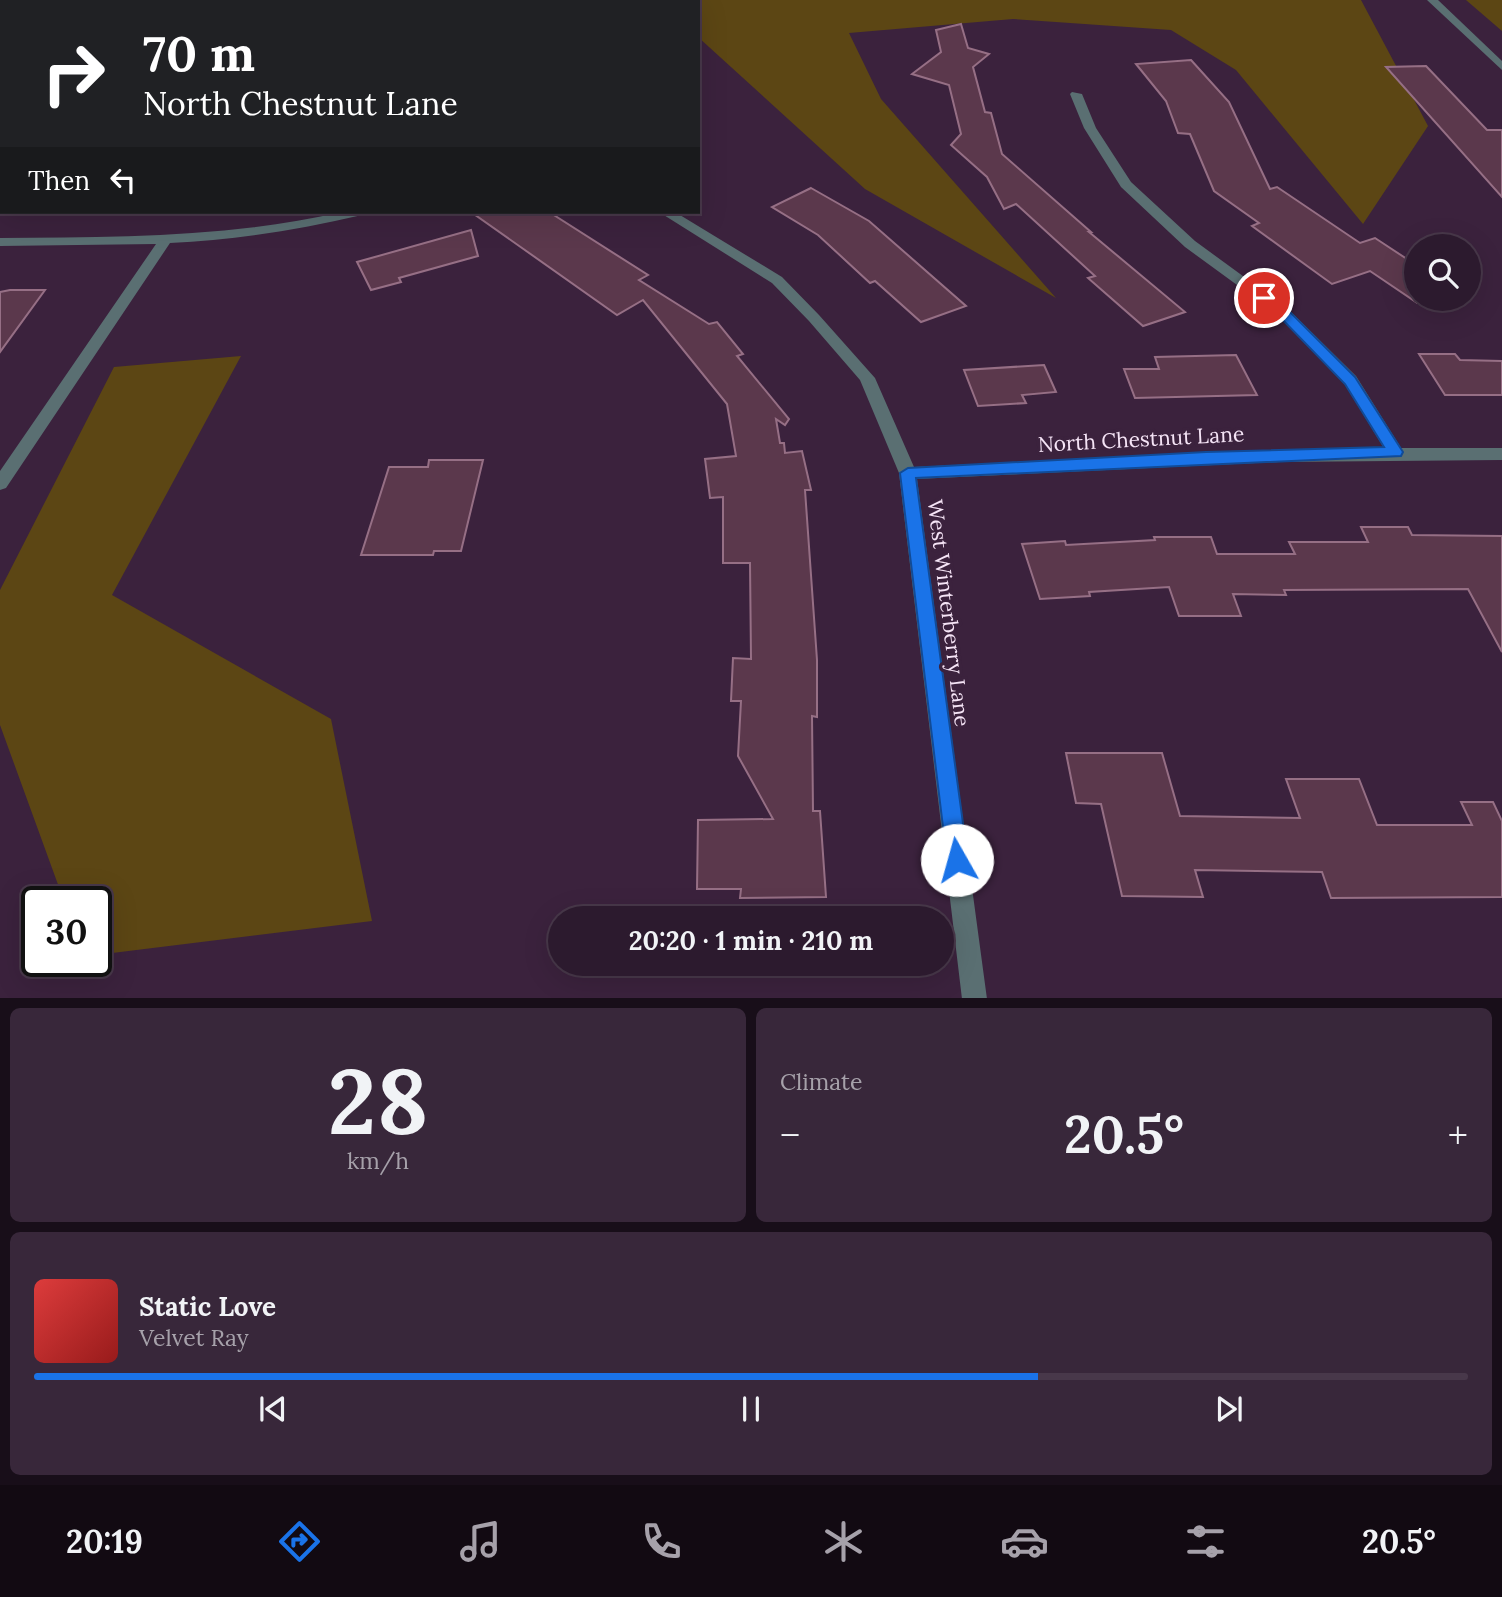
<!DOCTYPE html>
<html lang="en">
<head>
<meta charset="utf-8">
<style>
  body { margin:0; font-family:Lora,serif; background:#38273a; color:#f1f3f6; height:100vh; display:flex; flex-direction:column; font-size:26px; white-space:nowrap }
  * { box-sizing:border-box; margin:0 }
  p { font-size:23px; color:#a6a1aa }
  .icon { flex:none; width:38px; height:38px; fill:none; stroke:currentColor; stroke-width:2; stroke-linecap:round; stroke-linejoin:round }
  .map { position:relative; height:998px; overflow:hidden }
  .drawer { display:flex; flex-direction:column; gap:10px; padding:10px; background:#180e19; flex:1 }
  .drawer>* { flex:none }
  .banner { position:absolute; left:0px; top:0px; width:700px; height:214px; box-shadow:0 7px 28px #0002,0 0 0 2px #48384a; background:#202124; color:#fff; overflow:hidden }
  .buttons { position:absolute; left:1404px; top:234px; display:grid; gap:14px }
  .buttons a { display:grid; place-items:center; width:77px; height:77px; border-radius:50%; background:#2c1a2e; box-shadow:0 7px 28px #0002,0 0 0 2px #48384a; font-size:35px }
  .speed { position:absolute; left:21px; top:886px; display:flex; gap:14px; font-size:35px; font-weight:700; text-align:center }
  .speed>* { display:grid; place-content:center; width:91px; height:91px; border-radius:50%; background:#2c1a2e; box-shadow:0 7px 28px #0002,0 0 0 2px #48384a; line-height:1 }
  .speed .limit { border:4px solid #111; border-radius:10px; background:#fff; color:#111 }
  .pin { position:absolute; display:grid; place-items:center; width:60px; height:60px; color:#fff; margin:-30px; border:4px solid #fff; border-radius:50%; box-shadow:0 2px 7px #0007 }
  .me { position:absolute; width:77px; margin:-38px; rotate:353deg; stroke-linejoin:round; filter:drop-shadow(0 0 5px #0008) }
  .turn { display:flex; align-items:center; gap:24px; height:147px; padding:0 28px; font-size:32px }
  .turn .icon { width:91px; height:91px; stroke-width:2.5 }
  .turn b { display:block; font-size:49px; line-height:60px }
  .then { display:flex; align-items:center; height:66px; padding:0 28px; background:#0003; gap:14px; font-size:26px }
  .big { font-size:52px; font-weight:700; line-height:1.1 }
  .drawer .card { flex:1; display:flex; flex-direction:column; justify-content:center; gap:10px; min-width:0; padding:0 24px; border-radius:10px; background:#38273a }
  .drawer .dial { align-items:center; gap:0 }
  .dial b { font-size:91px; line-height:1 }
  .song { display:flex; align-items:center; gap:21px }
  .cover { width:84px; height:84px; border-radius:10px; background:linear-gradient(135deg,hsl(0 70% 55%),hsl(0 70% 35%)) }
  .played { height:7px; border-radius:4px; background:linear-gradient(90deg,#1a73e8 70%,#48384a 70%) }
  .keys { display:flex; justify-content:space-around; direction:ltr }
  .heat { display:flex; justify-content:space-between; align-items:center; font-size:38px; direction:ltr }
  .drawer .tiles { flex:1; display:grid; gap:10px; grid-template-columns:1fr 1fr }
  .card:last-child { grid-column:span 2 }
  .trip { position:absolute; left:548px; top:906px; width:406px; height:70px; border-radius:35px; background:#2c1a2e; box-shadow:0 7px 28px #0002,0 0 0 2px #48384a; font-weight:700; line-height:70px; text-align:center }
  .menu { display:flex; height:112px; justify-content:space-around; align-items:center; background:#120a12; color:#a6a1aa }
  .menu .icon { width:49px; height:49px }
  .menu .on { color:#1a73e8 }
  .menu b { font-size:32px; color:#f1f3f6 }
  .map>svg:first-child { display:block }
  .green { fill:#5c4614 }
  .building { fill:#5b384c; stroke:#966f85; stroke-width:2 }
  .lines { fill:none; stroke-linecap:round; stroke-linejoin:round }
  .minor { fill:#5a6f72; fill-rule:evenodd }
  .tertiary { fill:#5a6f72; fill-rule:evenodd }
  .route { fill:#1a73e8; stroke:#114b97; stroke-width:2 }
  .labels { text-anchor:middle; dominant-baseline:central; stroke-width:7; stroke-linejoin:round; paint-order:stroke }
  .street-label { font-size:21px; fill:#f5e4f6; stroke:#3b223d }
</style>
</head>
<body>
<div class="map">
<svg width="1502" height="999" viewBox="0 0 1502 999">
  <rect width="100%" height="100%" fill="#3b223d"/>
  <g class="green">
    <polygon points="657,0 1361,0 1428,126 1363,224 1236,70 1171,30 1013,19 849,33 881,99 1056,298 865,189 698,37 698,2"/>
    <polygon points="1466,0 1502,0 1502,31"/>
    <polygon points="241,356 112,595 331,719 372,921 96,955 96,901 64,901 0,725 0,590 114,367"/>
  </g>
  <g class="building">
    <polygon points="961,24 968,48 989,54 973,67 985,112 991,113 1002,154 1091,232 1089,232 1185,312 1143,326 1088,278 1095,276 1016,204 1004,209 987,177 951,145 961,134 949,85 912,74 941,52 936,30"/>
    <polygon points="1191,60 1229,102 1270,189 1277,187 1360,243 1375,238 1416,265 1416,302 1370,271 1332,284 1252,226 1259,223 1214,191 1190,134 1178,133 1166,101 1136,64"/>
    <polygon points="1426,66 1487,130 1502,130 1502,197 1386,67"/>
    <polygon points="811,188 869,221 966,306 921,322 875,281 870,283 818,235 772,207"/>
    <polygon points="471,212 549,212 648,275 639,280 709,324 717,322 743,354 737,356 789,419 785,425 776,419 780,443 784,443 785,453 802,451 811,490 805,490 817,660 817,717 812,716 813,811 820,811 826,897 740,898 741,889 697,889 698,820 773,819 738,756 741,701 731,701 733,658 751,659 750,563 723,563 723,497 710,498 705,459 736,456 727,404 643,300 617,315"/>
    <polygon points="471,230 478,256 399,278 401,282 371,290 357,262"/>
    <polygon points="10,290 45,290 0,352 0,292"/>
    <polygon points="1419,354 1455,354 1460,360 1502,361 1502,395 1445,395"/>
    <polygon points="1236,355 1257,395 1135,398 1124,369 1159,369 1155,357"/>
    <polygon points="1044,365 1056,392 1022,395 1026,403 978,406 964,370"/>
    <polygon points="429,460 483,460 461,551 434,551 433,555 361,555 389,467 428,467"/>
    <polygon points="1361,527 1408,527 1412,535 1502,536 1502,652 1468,589 1284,590 1286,595 1233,594 1241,616 1179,616 1169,587 1089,592 1090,596 1040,599 1022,544 1065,541 1066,545 1155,540 1154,537 1211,537 1217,554 1295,554 1289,542 1368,542"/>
    <polygon points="1066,753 1162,753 1180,816 1300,818 1286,779 1359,779 1377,825 1472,825 1461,802 1493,802 1502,821 1502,897 1331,898 1322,872 1195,870 1203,897 1122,896 1101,804 1076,803"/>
  </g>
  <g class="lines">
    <g class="minor">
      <rect x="412" y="0" width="10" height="2"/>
      <polygon points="1072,92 1082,94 1096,128 1131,182 1195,241 1288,309 1356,376 1401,448 1502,448 1502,460 1279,462 917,479 987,999 962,999 899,473 860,380 809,321 772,283 659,212 675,212 782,277 819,315 875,378 914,467 1205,453 1384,448 1344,383 1278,315 1185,247 1121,187 1084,128 1070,94"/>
      <path d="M341,212H364L362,215C298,230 235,240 170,243L6,488L0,490V471L156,244L0,246V238C114,237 229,238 341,212Z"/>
    </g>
    <g class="tertiary">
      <polygon points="113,0 124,0 112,2"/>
      <polygon points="1427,0 1438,0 1502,61 1502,70"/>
      <polygon points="2,126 2,135 0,136 0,127"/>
    </g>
  </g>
  <polygon class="route" points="1264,294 1287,309 1355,377 1403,452 1401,456 916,478 968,860 964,867 957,870 950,867 947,860 900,473 908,468 1206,452 1384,447 1345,384 1278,315 1260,301 1260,296"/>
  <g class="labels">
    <g class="street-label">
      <text transform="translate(1141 439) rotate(-3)">North Chestnut Lane</text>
      <text transform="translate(949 613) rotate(83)">West Winterberry Lane</text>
    </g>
  </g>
</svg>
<div class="buttons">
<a><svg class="icon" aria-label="search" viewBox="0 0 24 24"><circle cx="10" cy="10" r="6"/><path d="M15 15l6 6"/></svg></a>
</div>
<div class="speed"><div class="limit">30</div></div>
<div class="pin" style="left:1264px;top:298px;background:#d93025"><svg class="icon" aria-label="arrive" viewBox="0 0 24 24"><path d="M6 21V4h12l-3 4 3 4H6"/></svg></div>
<svg class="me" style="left:957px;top:860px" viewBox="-20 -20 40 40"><circle r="19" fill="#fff"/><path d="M0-13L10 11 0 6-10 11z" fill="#1a73e8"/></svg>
<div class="trip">20:20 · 1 min · 210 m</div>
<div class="banner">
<div class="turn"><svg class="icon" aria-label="right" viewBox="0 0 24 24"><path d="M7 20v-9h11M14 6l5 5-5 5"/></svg><div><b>70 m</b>North Chestnut Lane</div></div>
<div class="then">Then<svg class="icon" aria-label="left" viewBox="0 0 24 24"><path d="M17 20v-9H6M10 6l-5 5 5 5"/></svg></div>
</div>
</div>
<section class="drawer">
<div class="tiles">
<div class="card dial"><b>28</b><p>km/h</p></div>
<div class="card"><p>Climate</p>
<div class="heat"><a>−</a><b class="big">20.5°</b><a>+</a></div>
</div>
<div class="card">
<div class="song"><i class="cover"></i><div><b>Static Love</b><p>Velvet Ray</p></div></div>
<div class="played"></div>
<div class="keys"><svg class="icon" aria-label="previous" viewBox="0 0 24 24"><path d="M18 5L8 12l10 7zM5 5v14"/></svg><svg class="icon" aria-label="pause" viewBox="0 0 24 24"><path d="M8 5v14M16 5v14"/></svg><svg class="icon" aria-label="next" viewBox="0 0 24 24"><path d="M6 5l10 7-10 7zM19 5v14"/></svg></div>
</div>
</div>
</section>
<nav class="menu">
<b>20:19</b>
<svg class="icon on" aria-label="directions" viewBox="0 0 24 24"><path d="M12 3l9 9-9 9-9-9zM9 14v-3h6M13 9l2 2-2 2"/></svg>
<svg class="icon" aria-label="music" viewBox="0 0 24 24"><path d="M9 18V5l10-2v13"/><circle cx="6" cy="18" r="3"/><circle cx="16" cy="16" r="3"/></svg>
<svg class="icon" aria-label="phone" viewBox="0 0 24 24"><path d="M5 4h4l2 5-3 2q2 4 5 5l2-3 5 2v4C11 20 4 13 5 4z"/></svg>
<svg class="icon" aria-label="climate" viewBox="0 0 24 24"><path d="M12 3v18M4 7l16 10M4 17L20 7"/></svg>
<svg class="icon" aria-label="car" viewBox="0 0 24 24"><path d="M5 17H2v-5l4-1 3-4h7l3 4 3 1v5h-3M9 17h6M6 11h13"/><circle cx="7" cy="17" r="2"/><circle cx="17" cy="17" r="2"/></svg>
<svg class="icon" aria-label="filters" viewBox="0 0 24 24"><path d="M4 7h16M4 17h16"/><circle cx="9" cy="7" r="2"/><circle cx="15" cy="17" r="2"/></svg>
<b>20.5°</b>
</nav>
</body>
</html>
